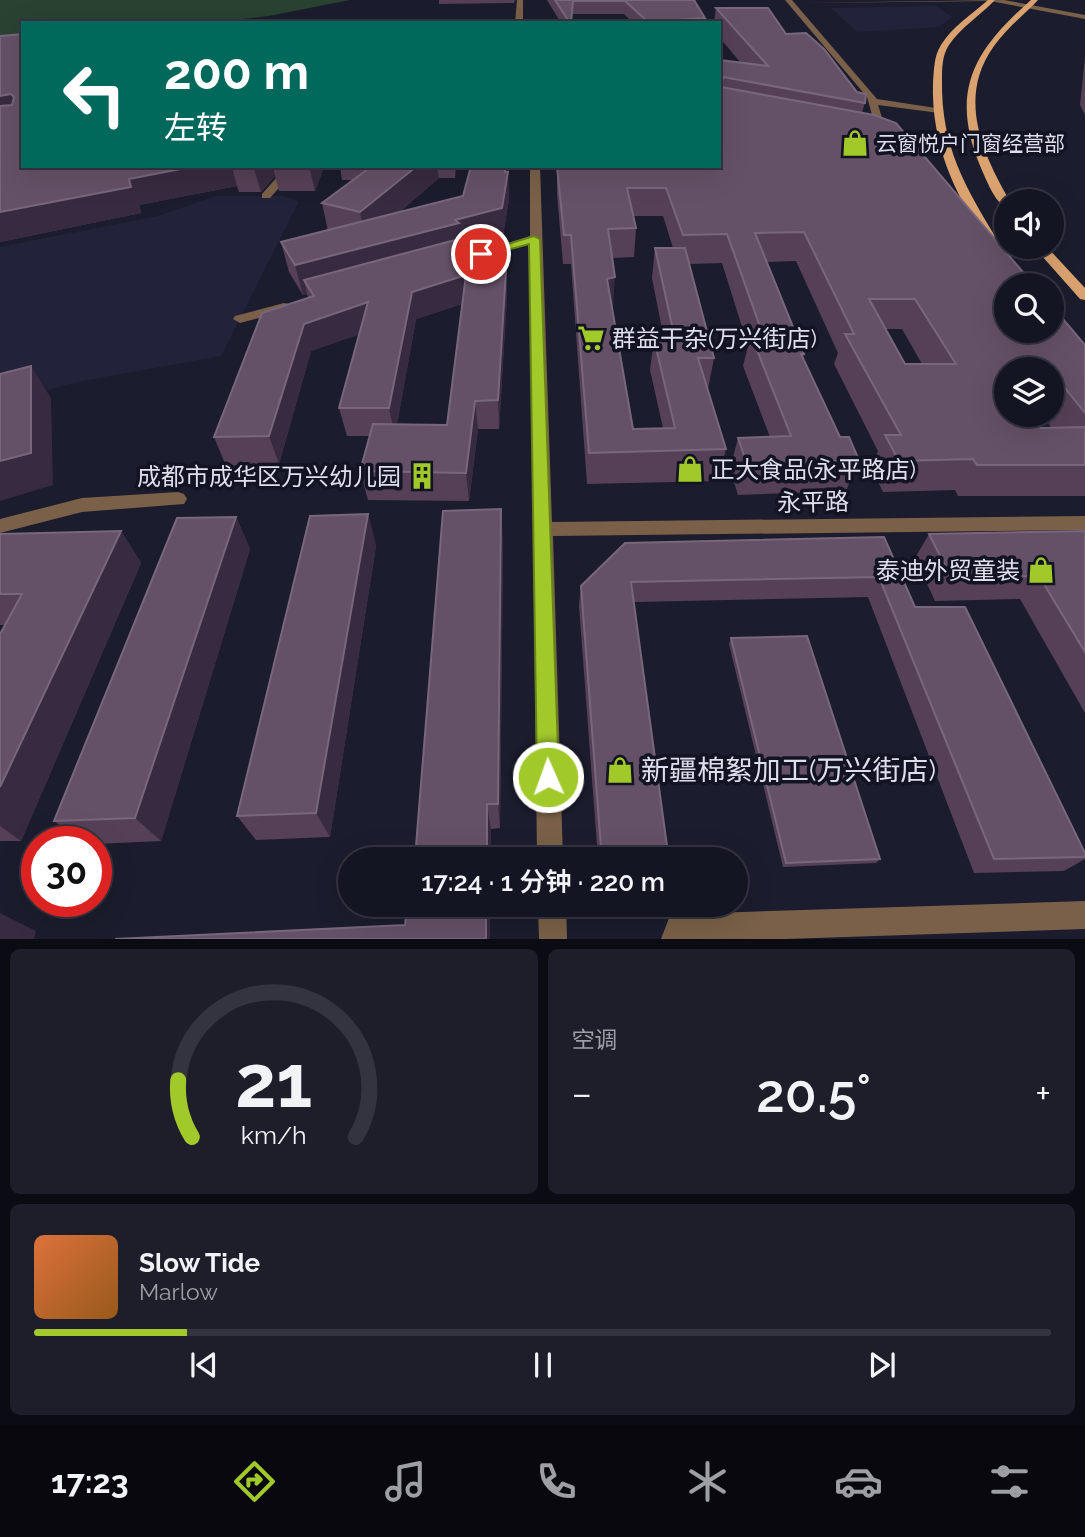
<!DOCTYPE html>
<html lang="zh">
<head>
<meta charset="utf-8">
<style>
  body { margin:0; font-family:Raleway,"Noto Sans SC",sans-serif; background:#1d1e2a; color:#f1f3f6; height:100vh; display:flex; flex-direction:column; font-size:26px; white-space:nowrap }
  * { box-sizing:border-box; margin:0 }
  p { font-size:23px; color:#9d9fa5 }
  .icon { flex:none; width:38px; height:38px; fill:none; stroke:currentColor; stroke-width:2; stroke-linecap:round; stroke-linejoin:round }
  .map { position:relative; height:939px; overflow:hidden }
  .side { display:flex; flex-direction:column; gap:10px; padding:10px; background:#0b0c13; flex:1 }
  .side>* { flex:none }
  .banner { position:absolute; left:21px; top:21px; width:700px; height:147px; border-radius:0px; box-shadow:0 7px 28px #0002,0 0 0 2px #333440; background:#00695c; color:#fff; overflow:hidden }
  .tools { position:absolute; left:994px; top:189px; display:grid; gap:14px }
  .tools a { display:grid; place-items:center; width:70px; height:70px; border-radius:50%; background:#141522; box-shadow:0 7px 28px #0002,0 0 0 2px #333440; font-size:35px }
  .speed { position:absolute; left:21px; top:826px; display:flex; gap:14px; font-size:35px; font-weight:700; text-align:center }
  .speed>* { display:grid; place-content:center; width:91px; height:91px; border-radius:50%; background:#141522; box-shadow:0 7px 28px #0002,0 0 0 2px #333440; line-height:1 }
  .speed .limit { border:10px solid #d22; background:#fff; color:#111 }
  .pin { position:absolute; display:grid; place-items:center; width:60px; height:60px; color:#fff; margin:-30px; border:4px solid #fff; border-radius:50%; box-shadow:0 2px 7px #0007 }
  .me { position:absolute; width:77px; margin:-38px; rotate:358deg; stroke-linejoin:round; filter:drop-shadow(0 0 5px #0008) }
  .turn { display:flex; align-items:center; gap:24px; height:147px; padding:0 28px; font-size:32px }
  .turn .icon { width:91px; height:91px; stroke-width:2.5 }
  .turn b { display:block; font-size:49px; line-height:60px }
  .big { font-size:52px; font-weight:600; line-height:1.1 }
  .side .widget { flex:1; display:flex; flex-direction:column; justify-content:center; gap:10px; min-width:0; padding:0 24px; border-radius:10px; background:#1d1e2a }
  .side .dial { align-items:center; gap:0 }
  .dial svg { height:182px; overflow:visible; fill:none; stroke:#333440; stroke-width:7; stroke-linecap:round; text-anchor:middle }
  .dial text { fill:#f1f3f6; stroke:none }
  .song { display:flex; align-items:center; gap:21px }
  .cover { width:84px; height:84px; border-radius:10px; background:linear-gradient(135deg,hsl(20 70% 55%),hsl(30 70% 35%)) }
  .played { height:7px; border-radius:4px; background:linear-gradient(90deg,#a1c92a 15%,#333440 15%) }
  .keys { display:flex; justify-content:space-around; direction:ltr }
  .heat { display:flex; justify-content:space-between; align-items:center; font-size:38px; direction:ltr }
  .side .tiles { flex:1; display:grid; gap:10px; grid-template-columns:1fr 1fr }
  .widget:last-child { grid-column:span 2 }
  .trip { position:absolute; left:338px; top:847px; width:410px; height:70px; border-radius:35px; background:#141522; box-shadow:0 7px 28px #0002,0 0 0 2px #333440; font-weight:600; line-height:70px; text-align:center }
  .tab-bar { display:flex; height:112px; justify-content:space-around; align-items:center; background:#08080e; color:#9d9fa5 }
  .tab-bar .icon { width:49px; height:49px }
  .tab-bar .selected { color:#a1c92a }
  .tab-bar b { font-size:32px; color:#f1f3f6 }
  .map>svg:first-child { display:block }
  .built { fill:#22233a }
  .green { fill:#294232 }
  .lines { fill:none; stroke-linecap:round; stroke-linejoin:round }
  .minor { fill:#7a6048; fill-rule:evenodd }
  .major { fill:#d9a26f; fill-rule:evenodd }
  .wall { fill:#564057; fill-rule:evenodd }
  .shaded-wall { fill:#382a40 }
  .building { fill:#655167; stroke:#78677c; stroke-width:2; fill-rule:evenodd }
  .route { fill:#a1c92a; stroke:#69831b; stroke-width:2 }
  .labels { text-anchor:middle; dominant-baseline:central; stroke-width:7; stroke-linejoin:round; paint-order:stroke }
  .far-poi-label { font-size:21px; fill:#dedfeb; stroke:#121323; text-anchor:start }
  .poi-label { font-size:24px; fill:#dedfeb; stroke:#121323; text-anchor:start }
  .street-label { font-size:24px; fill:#dedfeb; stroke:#121323 }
  .near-poi-label { font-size:28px; fill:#dedfeb; stroke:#121323; text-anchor:start }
</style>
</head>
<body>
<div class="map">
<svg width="1085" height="939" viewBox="0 0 1085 939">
  <rect width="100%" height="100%" fill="#1b1c2d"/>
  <g class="built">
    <polygon points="936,6 952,17 939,27 857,32 831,8"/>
    <polygon points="216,196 282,196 299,201 221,356 82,381 0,402 0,247 158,216"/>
  </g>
  <polygon class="green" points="0,0 350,0 269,16 208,23 23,23 23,42 0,44"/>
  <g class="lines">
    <g class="minor">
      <polygon points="517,0 523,0 523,23 515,23"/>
      <polygon points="785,0 792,0 877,99 936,108 939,109 939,113 878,105 886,130 878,136 872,136 870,134 876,129 867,97"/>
      <polygon points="1004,0 1085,15 1085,19 990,1 800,3"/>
      <polygon points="287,166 298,166 270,198 262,198 262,194"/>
      <polygon points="530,166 540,166 552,522 1085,516 1085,530 553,536 563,859 537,859 530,244 463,263 457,259 530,236"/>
      <polygon points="284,303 289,304 289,310 240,323 233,319 235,316"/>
      <polygon points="178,492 184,494 187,499 184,504 82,512 0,533 0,519 82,498"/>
      <polygon points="1085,901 1085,929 786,939 661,939 669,918 679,914"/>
      <polygon points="538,905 566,905 567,939 539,939"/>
    </g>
    <g class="major">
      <path d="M988,0H995C981,15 961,27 949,45C942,55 942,69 942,81C941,146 965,187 998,241L992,245L988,244C954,193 931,144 933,82C934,69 934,56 941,45C952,27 972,14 988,0Z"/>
      <path d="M1031,0H1038C1023,16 1007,28 994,46C957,97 982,153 1010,201H1006V207C995,203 986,179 981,168C949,92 973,51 1031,0Z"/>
      <polygon points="1034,247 1047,247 1085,288 1085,300 1080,299"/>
    </g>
  </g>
  <g class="wall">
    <polygon points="439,0 515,0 514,3 439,4"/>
    <polygon points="547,0 694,0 705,18 705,23 633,23 624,14 572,14 572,23 561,23"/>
    <path d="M716,8L786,34L865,103L862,112L1085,345V496H958L955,490L883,492L871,467L878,451L834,364L838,353L796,261L767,262L804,354L803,358L840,437L859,460L846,491L738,495L730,469L738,438L770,437L743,366L748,346L722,263L689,264L714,358L708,389L726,449L718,481L587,484L571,264H563L557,194V167L719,166V60L741,63L719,37V23H714ZM634,216H663L673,248H655L652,278L664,339H654L650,370L663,428L633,429L612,307H613L612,258L634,257L636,228ZM886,329H902L922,364H905ZM1006,369H1052V415H1042L1051,427L1041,428L1006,415Z"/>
    <polygon points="23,34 23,166 322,166 323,170 315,191 279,191 275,176 261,192 239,192 237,186 139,205 141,213 0,242 0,36"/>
    <polygon points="1085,57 1085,115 1080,105"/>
    <path d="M340,166H456L455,178H439L398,213L463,196L471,166H510L508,176L509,199L503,236L477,243L506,270L507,297L499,429H478L469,501L368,500L360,471L370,436H347L339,408L359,334L311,351L279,464L226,466L214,437L308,298L307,294L303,295L289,272L281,242L328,231L322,203L353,180H342ZM462,304L447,425L397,424L416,319Z"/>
    <polygon points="368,514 376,546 330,837 256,840 237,816"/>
    <polygon points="236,517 250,549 161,841 96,844 96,842 83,842 54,821"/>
    <polygon points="121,531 141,563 21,841 0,841 0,634 5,625 0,625 0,534"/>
    <polygon points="1085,531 1085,713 1020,599 935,601 915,558 929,534"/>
    <polygon points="884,537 915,607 1085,853 1085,859 1064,871 974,873 868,597 634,602 667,846 662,859 598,859 579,606 581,586"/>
    <polygon points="503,541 500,828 491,829 491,859 411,859 416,846"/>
    <polygon points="731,638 880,859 876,863 783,867 729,644"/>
  </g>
  <g class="shaded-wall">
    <polygon points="705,18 705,23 648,23"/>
    <polygon points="11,94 23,117 0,120 0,96"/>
    <polygon points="196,166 239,166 232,167 237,186 139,205 141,213 0,242 0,212 129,179"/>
    <polygon points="253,166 273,166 275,176 261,192"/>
    <polygon points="309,166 322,166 323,170 315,191"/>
    <polygon points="417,166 437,166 439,178 365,240 360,212"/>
    <polygon points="505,166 510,166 508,176 509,199 503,236 461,248 304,280 307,294 303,295 295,265 455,220 505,172"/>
    <polygon points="506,270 507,297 499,429 498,400"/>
    <polygon points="466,275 468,302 416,319 395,436 389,408 412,292"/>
    <polygon points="615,277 613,307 604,309 607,279"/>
    <polygon points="368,302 373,330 311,351 279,464 269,436 304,324"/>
    <polygon points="31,366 51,398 53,485 0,501 0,461"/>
    <polygon points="475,401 478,429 469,501 466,473"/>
    <polygon points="501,509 503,541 500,828 498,804"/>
    <polygon points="368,514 376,546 330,837 316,813"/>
    <polygon points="236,517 250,549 161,841 135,818"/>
    <polygon points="121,531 141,563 21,841 0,826 0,787"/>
    <polygon points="487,804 491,829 491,859 487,859"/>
    <rect x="486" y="905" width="4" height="34"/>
    <polygon points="0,913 36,931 34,939 0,939"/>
  </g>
  <g class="building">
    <polygon points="555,0 694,0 705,18 648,22 625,1 573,1 571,23 570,23"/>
    <path d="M716,8H768L786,34L806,33L824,49L857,92L866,94L865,103L723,77L721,87L874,115L896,123L1034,285H1006V331H1052V306L1085,345V413L1052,372V369H1006V372H1003L1006,377V415H1032L1041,428L1085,427V465H977L973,459L899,461L885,435H901L845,334H854L804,232L755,233L804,354H801L840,437H849L859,460L747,464L738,438L791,436L751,335H763L727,234L683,235L666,188H627L636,228L608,229L615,277L607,279L633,429L675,428L654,339H675L655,248H685L714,358H698L726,449L589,453L571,235H564L557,167L719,166V60L768,66ZM869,299H915L956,364H905Z"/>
    <polygon points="23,34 23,166 196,166 129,179 131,187 0,212 0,106 12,105 14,97 11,94 0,96 0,36"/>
    <polygon points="372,166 417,166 360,212 322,203"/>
    <polygon points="471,166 505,166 505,172 508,172 502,208 455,220 459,223 295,265 281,242 463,196"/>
    <polygon points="470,236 506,270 498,400 475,401 466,473 360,471 373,424 447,425 466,275 412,292 389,408 339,408 368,302 304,324 269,436 214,437 262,313 314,296 304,280"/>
    <polygon points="31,366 31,453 0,461 0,374"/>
    <polygon points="501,509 498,804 487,804 487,859 411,859 412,847 416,846 443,511"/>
    <polygon points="368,514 316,813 237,816 310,516"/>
    <polygon points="236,517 135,818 54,821 177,518"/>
    <polygon points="121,531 0,787 0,634 22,594 0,594 0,534"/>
    <polygon points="1085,531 1085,652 1039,576 951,578 929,534"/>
    <polygon points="884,537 915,607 965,607 1085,853 1085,857 994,859 879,577 631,582 667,846 601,848 581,586 625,543"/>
    <polygon points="807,636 880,859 786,863 731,638"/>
    <polygon points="407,905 486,905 486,939 115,939 405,925"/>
  </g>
  <polygon class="route" points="534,236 540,239 559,777 556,785 548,788 540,785 537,777 529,244 481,257 475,254"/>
  <defs>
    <symbol id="shop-bare" viewBox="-9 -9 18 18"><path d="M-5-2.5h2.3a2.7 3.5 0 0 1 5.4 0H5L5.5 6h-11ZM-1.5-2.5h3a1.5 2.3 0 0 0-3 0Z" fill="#a1c92a" stroke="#121323" stroke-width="2.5" paint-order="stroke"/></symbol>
    <symbol id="supermarket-bare" viewBox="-9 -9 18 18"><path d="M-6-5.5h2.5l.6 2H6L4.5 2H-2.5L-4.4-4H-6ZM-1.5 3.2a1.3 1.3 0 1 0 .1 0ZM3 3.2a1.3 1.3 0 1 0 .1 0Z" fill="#a1c92a" stroke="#121323" stroke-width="2.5" paint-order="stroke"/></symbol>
    <symbol id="building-bare" viewBox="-9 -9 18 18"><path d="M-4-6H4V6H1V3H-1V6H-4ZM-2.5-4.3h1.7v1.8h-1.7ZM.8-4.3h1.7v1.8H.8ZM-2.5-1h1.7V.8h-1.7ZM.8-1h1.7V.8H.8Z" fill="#a1c92a" stroke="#121323" stroke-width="2.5" paint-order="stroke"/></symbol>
  </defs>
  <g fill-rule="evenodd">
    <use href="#shop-bare" x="836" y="124" width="38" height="38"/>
    <use href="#supermarket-bare" x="572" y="319" width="38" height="38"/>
    <use href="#shop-bare" x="671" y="450" width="38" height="38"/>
    <use href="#building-bare" x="403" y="457" width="38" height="38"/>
    <use href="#shop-bare" x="1022" y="551" width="38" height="38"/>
    <use href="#shop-bare" x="601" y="751" width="38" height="38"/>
  </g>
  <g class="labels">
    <g class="far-poi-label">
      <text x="876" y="143">云窗悦户门窗经营部</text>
    </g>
    <g class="poi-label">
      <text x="612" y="338">群益干杂(万兴街店)</text>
      <text x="711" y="469">正大食品(永平路店)</text>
      <text x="401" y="476" text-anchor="end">成都市成华区万兴幼儿园</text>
      <text x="1020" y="570" text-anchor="end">泰迪外贸童装</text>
    </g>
    <g class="street-label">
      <text transform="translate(813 502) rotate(-1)">永平路</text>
    </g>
    <g class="near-poi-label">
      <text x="641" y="770">新疆棉絮加工(万兴街店)</text>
    </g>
  </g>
</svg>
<div class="tools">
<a><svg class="icon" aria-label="sound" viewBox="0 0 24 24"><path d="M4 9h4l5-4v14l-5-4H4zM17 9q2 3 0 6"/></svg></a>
<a><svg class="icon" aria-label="search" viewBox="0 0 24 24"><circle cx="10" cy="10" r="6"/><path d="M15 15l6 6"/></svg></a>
<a><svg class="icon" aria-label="layers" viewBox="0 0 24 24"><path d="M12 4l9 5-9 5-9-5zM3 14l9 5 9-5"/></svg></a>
</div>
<div class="speed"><div class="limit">30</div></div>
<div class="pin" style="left:481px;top:254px;background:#d93025"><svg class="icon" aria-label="arrive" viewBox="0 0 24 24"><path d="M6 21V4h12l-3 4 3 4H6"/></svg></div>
<svg class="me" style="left:548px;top:777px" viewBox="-20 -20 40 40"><circle r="17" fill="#a1c92a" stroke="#fff" stroke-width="3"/><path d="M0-11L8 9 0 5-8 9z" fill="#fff"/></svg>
<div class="trip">17:24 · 1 分钟 · 220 m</div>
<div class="banner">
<div class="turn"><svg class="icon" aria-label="left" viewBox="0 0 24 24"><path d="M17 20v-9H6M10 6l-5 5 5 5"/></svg><div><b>200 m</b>左转</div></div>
</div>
</div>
<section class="side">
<div class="tiles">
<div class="widget dial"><svg viewBox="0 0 100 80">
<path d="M14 69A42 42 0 1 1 86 69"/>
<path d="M14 69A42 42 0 0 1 8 44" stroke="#a1c92a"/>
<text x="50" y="56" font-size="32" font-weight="700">21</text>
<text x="50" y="72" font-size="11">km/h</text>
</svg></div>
<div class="widget"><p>空调</p>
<div class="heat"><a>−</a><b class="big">20.5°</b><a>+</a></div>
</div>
<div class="widget">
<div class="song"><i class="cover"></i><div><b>Slow Tide</b><p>Marlow</p></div></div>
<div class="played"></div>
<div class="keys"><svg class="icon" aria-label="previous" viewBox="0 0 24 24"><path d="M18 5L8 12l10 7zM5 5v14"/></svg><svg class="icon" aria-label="pause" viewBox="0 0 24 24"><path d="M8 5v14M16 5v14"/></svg><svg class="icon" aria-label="next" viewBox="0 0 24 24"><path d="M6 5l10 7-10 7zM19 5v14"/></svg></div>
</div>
</div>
</section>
<nav class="tab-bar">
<b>17:23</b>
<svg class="icon selected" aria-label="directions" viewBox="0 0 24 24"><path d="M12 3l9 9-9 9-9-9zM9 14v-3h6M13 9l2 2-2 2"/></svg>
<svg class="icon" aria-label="music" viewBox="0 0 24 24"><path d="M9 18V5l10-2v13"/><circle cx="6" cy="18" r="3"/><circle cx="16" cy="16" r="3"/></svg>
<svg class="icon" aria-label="phone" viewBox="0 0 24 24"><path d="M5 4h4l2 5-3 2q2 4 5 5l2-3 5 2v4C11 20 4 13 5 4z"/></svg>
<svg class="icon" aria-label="climate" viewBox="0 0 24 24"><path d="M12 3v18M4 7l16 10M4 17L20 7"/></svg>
<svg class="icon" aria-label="car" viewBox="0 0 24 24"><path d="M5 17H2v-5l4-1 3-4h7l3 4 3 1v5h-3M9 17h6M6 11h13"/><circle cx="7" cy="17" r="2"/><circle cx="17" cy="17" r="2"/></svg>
<svg class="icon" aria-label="filters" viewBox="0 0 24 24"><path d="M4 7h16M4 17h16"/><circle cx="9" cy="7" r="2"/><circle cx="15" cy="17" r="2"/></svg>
</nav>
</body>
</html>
